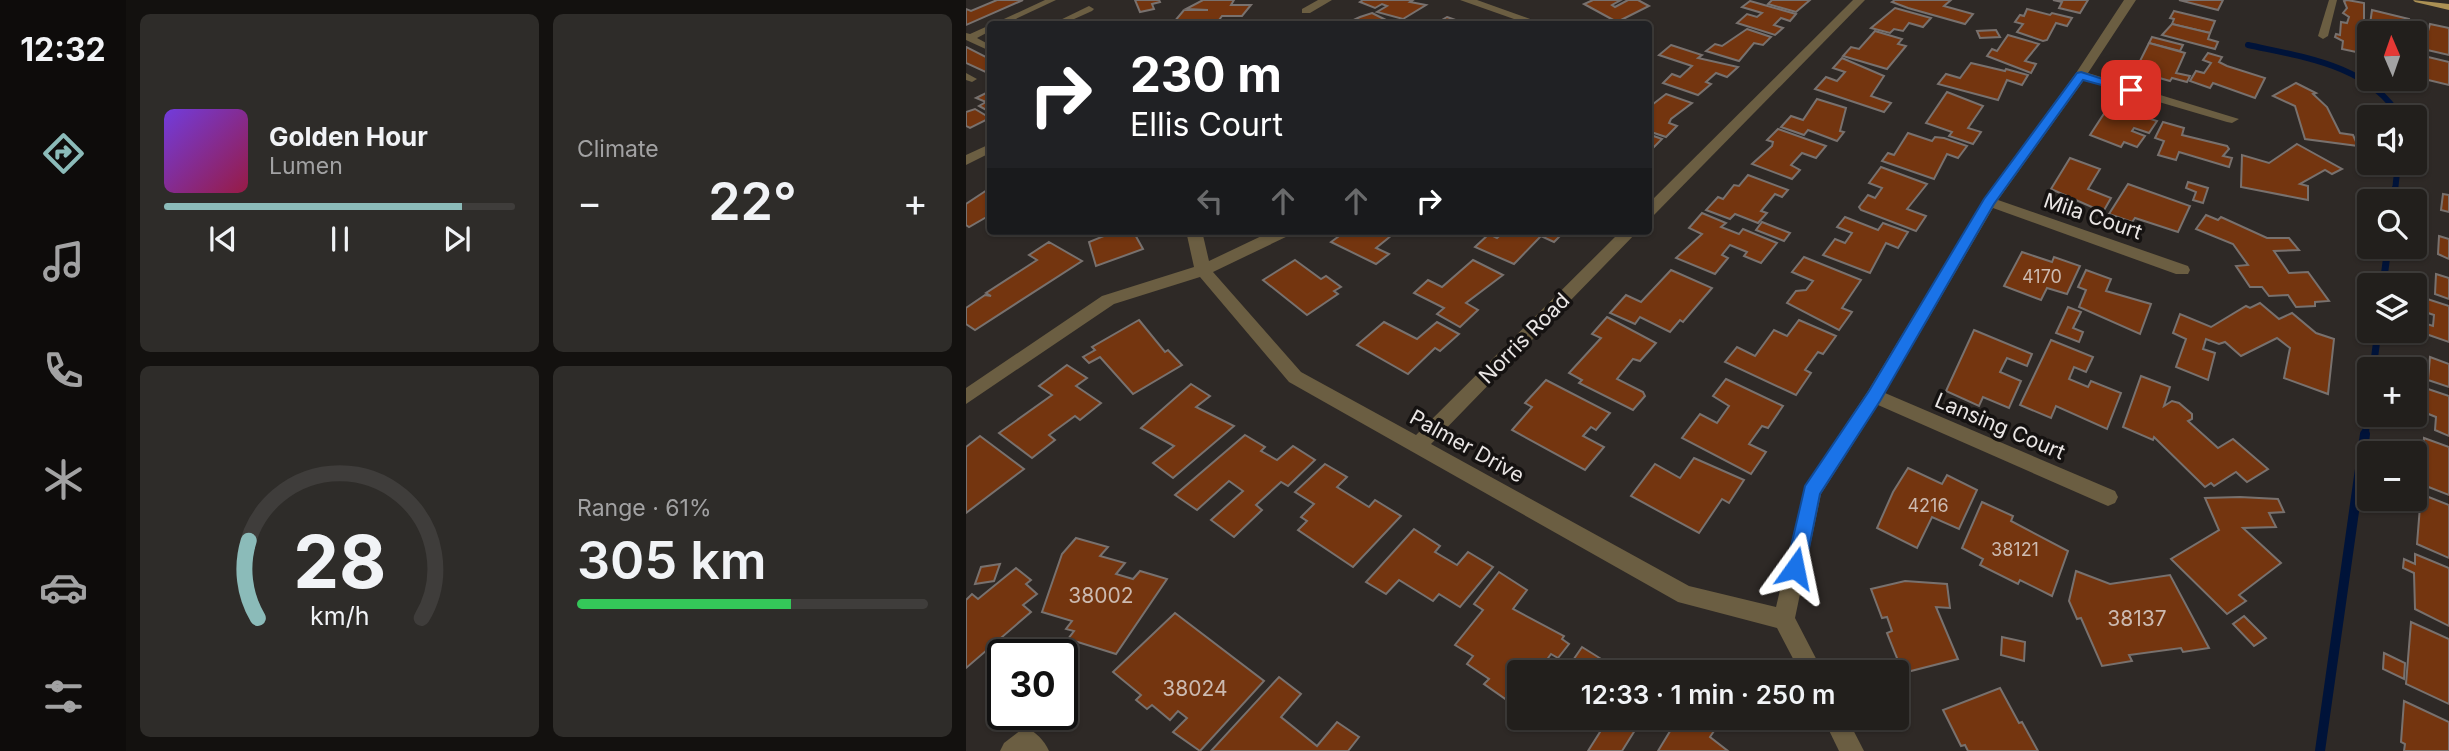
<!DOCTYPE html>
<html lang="en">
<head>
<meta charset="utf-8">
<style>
  body { margin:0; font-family:Inter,sans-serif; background:#2e2c29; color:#f1f3f6; height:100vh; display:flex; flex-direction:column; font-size:26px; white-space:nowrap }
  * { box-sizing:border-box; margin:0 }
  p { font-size:23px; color:#a2a2a3 }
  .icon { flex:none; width:38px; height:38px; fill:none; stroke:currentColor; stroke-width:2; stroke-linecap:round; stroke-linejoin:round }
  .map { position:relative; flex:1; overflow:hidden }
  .sheet { display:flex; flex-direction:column; gap:14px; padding:14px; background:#13110f; width:840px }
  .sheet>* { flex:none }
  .banner { position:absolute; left:21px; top:21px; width:665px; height:214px; border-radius:7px; box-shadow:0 2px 5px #0004,0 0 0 2px #3f3d3b; background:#202124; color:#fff; overflow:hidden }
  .needle { width:46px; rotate:358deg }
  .tools { position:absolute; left:1391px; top:21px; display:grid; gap:14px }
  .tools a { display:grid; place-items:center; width:70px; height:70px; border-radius:7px; background:#221f1c; box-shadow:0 2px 5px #0004,0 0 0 2px #3f3d3b; font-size:35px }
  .speed { position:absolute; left:21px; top:639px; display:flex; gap:14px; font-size:35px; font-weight:700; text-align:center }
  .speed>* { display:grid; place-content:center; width:91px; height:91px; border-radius:50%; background:#221f1c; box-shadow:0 2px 5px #0004,0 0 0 2px #3f3d3b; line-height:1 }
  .speed .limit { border:4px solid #111; border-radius:10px; background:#fff; color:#111 }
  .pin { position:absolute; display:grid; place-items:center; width:60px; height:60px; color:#fff; margin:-30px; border-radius:14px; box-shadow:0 4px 10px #0006 }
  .me { position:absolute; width:77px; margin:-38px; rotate:12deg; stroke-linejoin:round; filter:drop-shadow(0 0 5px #0008) }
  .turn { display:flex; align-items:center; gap:24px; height:147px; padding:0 28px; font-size:32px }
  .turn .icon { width:91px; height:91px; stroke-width:2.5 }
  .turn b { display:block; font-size:49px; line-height:60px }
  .lanes { display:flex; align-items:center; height:66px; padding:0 28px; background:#0003; justify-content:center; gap:35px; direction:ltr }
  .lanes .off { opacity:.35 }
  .big { font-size:52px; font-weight:600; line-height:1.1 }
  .sheet .widget { flex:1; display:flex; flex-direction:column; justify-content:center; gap:10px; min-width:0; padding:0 24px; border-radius:10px; background:#2e2c29 }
  .sheet .dial { align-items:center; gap:0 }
  .dial svg { height:182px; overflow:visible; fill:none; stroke:#3f3d3b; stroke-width:7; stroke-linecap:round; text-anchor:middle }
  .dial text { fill:#f1f3f6; stroke:none }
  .song { display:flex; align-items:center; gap:21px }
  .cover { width:84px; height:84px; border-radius:10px; background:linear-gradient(135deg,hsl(260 70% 55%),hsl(340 70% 35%)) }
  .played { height:7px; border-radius:4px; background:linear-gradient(90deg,#8bbbb9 85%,#3f3d3b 85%) }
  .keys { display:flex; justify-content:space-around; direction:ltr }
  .heat { display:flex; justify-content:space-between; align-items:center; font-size:38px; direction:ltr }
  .charge { height:10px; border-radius:5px; background:linear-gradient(90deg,#34c759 61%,#3f3d3b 0) }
  .sheet .tiles { flex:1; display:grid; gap:14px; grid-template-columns:repeat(2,1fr) }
  .trip { position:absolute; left:541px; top:660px; width:402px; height:70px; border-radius:7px; background:#221f1c; box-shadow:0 2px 5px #0004,0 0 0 2px #3f3d3b; font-weight:600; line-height:70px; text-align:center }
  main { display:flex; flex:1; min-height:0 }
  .tabs { display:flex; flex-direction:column; width:126px; justify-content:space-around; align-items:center; background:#0e0c0b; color:#a2a2a3 }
  .tabs .icon { width:49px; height:49px }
  .tabs .active { color:#8bbbb9 }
  .tabs b { font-size:32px; color:#f1f3f6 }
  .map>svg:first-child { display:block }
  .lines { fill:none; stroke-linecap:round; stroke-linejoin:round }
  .stream-far2 { stroke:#001339; stroke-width:6 }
  .stream-far1 { stroke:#001339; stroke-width:7 }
  .stream { stroke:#001339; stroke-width:10 }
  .building { fill:#74350f; stroke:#78716e; stroke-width:2 }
  .lane { fill:#6b5e42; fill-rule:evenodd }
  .street { fill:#6b5e42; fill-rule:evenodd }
  .primary { fill:#ab9054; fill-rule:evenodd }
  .route { fill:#1a73e8; stroke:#114b97; stroke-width:2 }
  .labels { text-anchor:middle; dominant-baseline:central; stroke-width:7; stroke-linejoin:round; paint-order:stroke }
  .number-label { font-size:18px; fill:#ccbab0 }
  .street-label { font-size:21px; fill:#eae6e5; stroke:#151211 }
  .near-number-label { font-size:21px; fill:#ccbab0 }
</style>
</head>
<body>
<main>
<nav class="tabs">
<b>12:32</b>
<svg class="icon active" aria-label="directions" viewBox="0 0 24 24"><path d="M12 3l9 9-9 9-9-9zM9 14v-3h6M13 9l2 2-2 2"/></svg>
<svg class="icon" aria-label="music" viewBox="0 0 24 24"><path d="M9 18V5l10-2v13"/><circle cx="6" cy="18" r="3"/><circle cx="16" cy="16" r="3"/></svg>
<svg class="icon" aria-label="phone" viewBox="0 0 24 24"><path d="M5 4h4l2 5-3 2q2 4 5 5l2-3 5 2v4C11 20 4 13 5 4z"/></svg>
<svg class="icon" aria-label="climate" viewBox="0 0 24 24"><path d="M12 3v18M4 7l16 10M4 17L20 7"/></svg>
<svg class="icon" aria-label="car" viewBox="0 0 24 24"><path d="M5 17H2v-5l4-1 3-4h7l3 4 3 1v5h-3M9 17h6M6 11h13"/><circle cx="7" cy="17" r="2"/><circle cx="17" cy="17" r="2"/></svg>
<svg class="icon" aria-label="filters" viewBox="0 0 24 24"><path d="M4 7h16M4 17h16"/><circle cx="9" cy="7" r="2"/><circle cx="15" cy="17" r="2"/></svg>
</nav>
<section class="sheet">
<div class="tiles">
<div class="widget">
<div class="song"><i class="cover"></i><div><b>Golden Hour</b><p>Lumen</p></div></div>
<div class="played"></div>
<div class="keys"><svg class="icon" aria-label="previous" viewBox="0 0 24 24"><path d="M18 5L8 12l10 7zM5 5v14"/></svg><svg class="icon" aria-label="pause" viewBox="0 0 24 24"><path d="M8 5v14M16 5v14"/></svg><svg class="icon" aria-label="next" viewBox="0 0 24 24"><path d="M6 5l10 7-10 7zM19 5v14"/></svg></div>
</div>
<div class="widget"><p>Climate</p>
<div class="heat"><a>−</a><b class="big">22°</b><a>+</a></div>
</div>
<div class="widget dial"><svg viewBox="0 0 100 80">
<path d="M14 69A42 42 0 1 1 86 69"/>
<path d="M14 69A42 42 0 0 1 10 35" stroke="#8bbbb9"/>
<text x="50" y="56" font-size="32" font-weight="700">28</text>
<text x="50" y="72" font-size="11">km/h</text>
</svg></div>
<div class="widget"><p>Range · 61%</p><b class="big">305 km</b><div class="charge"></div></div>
</div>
</section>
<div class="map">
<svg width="1483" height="751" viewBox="0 0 1483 751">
  <rect width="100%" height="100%" fill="#2e2926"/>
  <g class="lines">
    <g class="stream-far2">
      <path d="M1282,45C1337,57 1403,65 1434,117"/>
      <polyline points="1429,191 1432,163"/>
    </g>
    <g class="stream-far1">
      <polyline points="1428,201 1429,189"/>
      <polyline points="1417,285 1422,247"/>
      <polyline points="1407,369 1412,331"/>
      <polyline points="1399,436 1404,398"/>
    </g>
    <polyline class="stream" points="1354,751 1399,434"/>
  </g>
  <g class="building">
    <polygon points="31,0 57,0 0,25 0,9 5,11"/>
    <polygon points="169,0 193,0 194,2 186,4 188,9 174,12"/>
    <polygon points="237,0 268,0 265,5 285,5 276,16 256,16 253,20 239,22 208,22 218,10 242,10 220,9"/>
    <polygon points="397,0 447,0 444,2 460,5 437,19 411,12 421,6 416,4 409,8 394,2"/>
    <polygon points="627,0 655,0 646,5 649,7 662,0 672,0 683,6 651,22 618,4"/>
    <polygon points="806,0 844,0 830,12 802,4"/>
    <polygon points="929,0 985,0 978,6 1007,14 999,24 942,8 926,2"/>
    <polygon points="1087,0 1122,0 1114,13 1093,8 1096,2"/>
    <polygon points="1213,0 1257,0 1252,10"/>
    <polygon points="1381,0 1398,3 1398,20 1401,21 1393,45 1396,46 1395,53 1376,49 1377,41 1369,37 1370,34 1374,35 1375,22 1381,23 1383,17 1377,13 1381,8 1378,1"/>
    <polygon points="784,1 830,14 824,21 815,18 808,25 817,28 809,35 771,23 781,14 791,17 796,13 776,7"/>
    <polygon points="929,8 965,18 957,27 943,23 937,31 928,29 924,33 905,28"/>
    <polygon points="1061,9 1084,15 1086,13 1106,18 1101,26 1090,23 1081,40 1077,41 1051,32 1057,24 1049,22 1054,15 1058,16"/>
    <polygon points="1406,10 1443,19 1441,33 1404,24"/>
    <polygon points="1208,11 1249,21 1244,33 1206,24 1208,19 1204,18"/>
    <polygon points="406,13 426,23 379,24 394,17"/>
    <polygon points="481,17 498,23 469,24"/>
    <polygon points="1206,24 1244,33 1242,39 1252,42 1249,49 1196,35"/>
    <polygon points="1464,24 1483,28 1483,55 1457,49"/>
    <polygon points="781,29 805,37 797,45 788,43 773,61 740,51 749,44 756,46"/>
    <polygon points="1030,30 1034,37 1014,38 1011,31"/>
    <polygon points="909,31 936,39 932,44 940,46 921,69 877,56 885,47 893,49"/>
    <polygon points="1042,35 1073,44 1059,61 1070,64 1065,73 1021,56 1026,49 1031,51"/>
    <polygon points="1186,37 1217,45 1214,51 1183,43"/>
    <polygon points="1183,43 1219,53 1210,73 1224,76 1221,82 1206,78 1204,81 1169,71"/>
    <polygon points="705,45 736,55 732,58 772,67 761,77 750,73 740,82 745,84 732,95 697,83 706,74 714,77 726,66 693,55"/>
    <polygon points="0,47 24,59 24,74 0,63"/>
    <polygon points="1242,53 1256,57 1253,62 1261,66 1299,78 1289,98 1247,83 1244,88 1224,81 1230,71 1238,73 1245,63 1237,60"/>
    <polygon points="1458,56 1483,62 1483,85 1458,79"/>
    <polygon points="876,58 918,76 905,96 925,103 918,112 849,89 860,77 871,81 879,72 867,68"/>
    <polygon points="1005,63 1039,71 1040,69 1062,75 1056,85 1041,80 1032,100 972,84 980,74 994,78"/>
    <polygon points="1330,83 1350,93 1347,94 1361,107 1374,133 1387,135 1392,146 1339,139 1329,106 1307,96"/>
    <polygon points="24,91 24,112 13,106 20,102 10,98"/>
    <polygon points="981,92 1017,106 1002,128 1015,132 1007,144 983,136 986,132 960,123"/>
    <polygon points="700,94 726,103 705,119 703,123 711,126 700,137 682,131 682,108"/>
    <polygon points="851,99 880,108 874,131 878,132 871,141 842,130 838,135 815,127 825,116 837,120"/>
    <polygon points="9,109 24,118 4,128 0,126 0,112"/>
    <polygon points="1141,109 1166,117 1169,114 1191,121 1183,133 1168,128 1166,131 1179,136 1171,147 1158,142 1155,147 1124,135"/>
    <polygon points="1197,122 1218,128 1216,135 1261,146 1263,149 1257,156 1266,158 1263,167 1213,152 1210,160 1192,155 1198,141 1189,138"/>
    <polygon points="812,129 860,146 850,158 836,153 825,165 834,170 826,179 786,164 806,146 807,142 801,140"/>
    <polygon points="942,133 966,141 969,137 978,138 1001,146 992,158 981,154 968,179 916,161 922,153 928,155"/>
    <polygon points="682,134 696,139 683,152 682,151"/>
    <polygon points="1331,144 1376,169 1366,174 1359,170 1334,184 1342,186 1342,200 1275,187 1276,155 1303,163"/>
    <polygon points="1104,158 1134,169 1122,189 1145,198 1137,212 1085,189"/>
    <polygon points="915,167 961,184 941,209 960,216 950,231 895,210 893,207 902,195 909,198 916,188 903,183"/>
    <polygon points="782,175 822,190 816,197 809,194 795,211 801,213 792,223 769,214 764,219 740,210 752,197 757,199 768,185 773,186"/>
    <polygon points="1222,182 1242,188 1237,203 1227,200 1230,192 1220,188"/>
    <polygon points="1162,184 1224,206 1212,232 1169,218 1166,222 1143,214"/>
    <polygon points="24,188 24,215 3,227 0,225 0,204"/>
    <polygon points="1477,194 1483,195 1483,212 1475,210"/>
    <polygon points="736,213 760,223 755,227 773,234 777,229 811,243 795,263 778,256 781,252 764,245 756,255 762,258 749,274 710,258 736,234 723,228"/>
    <polygon points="1240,215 1252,220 1255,217 1301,238 1323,238 1333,250 1308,251 1323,273 1342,272 1363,301 1349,302 1349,306 1330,307 1322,295 1303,296 1296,287 1284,287 1270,266 1282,265 1267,244 1230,229"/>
    <polygon points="879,217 912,230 917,223 942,232 932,248 920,243 904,273 857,255 869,239 879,243 886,233 871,227"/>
    <polygon points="796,222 824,233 818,241 790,230"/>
    <polygon points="136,231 167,231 177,249 130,266 123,242 138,236"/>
    <polygon points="380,231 431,231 410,248 423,254 410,264 365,242"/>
    <polygon points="539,231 599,231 588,242 575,236 548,264 509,247 523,234 531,238"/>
    <polygon points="1473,236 1483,239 1483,259 1472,254"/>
    <polygon points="83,242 116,261 9,330 0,324 0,308 19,295 25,296 20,293 71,260 63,255"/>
    <polygon points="1056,252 1086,262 1088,257 1114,266 1101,294 1081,288 1075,300 1038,286"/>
    <polygon points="838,257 895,280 876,308 886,312 873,330 821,303 830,291 840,290 847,281 826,272"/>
    <polygon points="329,260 355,279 360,276 375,287 368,291 372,294 341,315 297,280"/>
    <polygon points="507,260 537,275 500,303 512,310 494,327 471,314 478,308 448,293 462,280 476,287"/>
    <polygon points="705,270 746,288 717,322 714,320 704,332 674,317 669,324 644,313 660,295 675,302"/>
    <polygon points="1120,270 1145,279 1140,291 1185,304 1174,334 1113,307 1120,290 1112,287"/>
    <polygon points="1470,274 1483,278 1483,299 1469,294"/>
    <polygon points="1452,296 1483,306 1483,342 1460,334 1461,324 1467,326 1468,315 1450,309"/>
    <polygon points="1294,303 1313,319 1326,313 1350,333 1368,339 1362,394 1318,378 1324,348 1311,338 1275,356 1259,342 1253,344 1240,339 1237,349 1249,353 1242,380 1210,367 1220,339 1207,333 1214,314 1245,327 1280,306 1284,308"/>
    <polygon points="1102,307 1115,312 1107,328 1117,332 1113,342 1090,333"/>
    <polygon points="641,317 690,343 674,361 667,359 651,379 677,392 679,396 667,410 613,383 616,380 603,373 635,338 626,334"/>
    <polygon points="173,320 199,352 202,350 216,365 167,394 134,357 123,363 117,357 129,350 126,347"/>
    <polygon points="833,320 870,336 857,354 852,352 839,370 845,373 830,395 759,362 771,347 789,356 808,330 821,336"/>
    <polygon points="418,322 451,339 471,322 493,334 474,351 469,348 442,374 391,345"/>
    <polygon points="1008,330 1066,354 1061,366 1041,358 1034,372 1055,381 1043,408 1017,397 1013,406 980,391"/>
    <polygon points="1085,340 1127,357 1120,372 1108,367 1103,379 1122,387 1125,381 1155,393 1141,429 1090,406 1085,418 1054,405"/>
    <polygon points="1464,357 1483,364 1483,387 1462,380"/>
    <polygon points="101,365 121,378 110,386 135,403 114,420 109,416 83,435 89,440 66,458 33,433 86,395 73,386"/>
    <polygon points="1175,376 1204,387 1198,406 1206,401 1213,403 1226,414 1226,419 1222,421 1252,448 1267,439 1302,469 1281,482 1270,472 1248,486 1245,483 1239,487 1188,437 1187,440 1157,427"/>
    <polygon points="760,379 817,406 802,428 796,426 783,444 800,452 785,474 716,438 734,414 751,423 763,406 747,396"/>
    <polygon points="580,380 644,413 630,430 625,427 617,436 638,447 619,470 546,430 566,407 559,403"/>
    <polygon points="225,384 244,396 230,407 268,426 207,478 187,463 208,446 175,428"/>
    <polygon points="1462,389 1483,396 1483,436 1469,430 1470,417 1460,413"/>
    <polygon points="279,435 299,447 295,451 311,460 327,446 349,460 322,486 315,482 290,505 296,510 268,537 245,520 277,491 263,481 231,510 209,495"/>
    <polygon points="14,436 58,469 0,513 0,447"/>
    <polygon points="1458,438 1483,447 1483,495 1460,486 1461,467 1456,465"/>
    <polygon points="728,458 778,480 763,503 756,499 733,533 665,496 689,464 714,478"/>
    <polygon points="359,464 381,477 371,487 403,507 409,500 435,516 387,567 332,530 341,521 335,517 348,504 329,492"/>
    <polygon points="942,468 976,484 981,475 1011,490 993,529 966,517 951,548 911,528 927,492"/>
    <polygon points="1455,494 1483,505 1483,558 1451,544"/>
    <polygon points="1274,497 1312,499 1318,512 1303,513 1310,527 1277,528 1315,563 1273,595 1280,601 1261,614 1205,559 1253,530 1239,498"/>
    <polygon points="1016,502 1047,516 1045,521 1102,551 1086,596 1054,580 1052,584 1014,565 1017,559 996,548"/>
    <polygon points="448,529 474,546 469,552 491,565 502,552 527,567 494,607 473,594 467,601 433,580 420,594 400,582"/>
    <polygon points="110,538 142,547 134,556 159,563 150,574 167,579 174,571 201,579 150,654 102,639 108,631 100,629 106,621 76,612 96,554"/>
    <polygon points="1449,554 1483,568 1483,626 1449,609 1448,573 1437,568 1438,559 1449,564"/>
    <polygon points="34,564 28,581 9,584 15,567"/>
    <polygon points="50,568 65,580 60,584 71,594 57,605 65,612 0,668 0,600 6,594 12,599"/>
    <polygon points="1110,571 1144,584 1204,575 1243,648 1217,652 1215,648 1163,655 1166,661 1136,666 1115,618 1111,619 1103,601"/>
    <polygon points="533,572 561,590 547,609 598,636 596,639 603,644 592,658 585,654 572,672 553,672 553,698 548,705 518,684 523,679 501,664 507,656 489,645 517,610 508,604"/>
    <polygon points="939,581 981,584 984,608 970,607 992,659 937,673 921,633 926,631 921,617 916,618 905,589"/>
    <polygon points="209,613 298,681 234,751 207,732 221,718 212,711 204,720 186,705 181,709 170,700 175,695 147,672"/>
    <polygon points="1278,616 1300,638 1288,646 1267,624"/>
    <polygon points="1445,622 1483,639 1483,704 1440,684"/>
    <polygon points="1036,637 1059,642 1058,661 1035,655"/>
    <polygon points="616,647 648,667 645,672 599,672"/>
    <polygon points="1418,653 1439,663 1438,679 1417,669"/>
    <polygon points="313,677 335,694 315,717 351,746 371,722 393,737 382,751 245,751"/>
    <polygon points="1034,688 1053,723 1056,722 1072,751 1002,751 999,745 995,746 977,710"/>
    <polygon points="1438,701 1483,722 1483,751 1438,751 1439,744 1435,742"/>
    <polygon points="588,718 694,718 689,727 676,719 656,751 622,751 634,732 617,720 606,730"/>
    <polygon points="712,718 753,718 756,719 744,737 762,751 692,751"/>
  </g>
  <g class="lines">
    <g class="lane">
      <polygon points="79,0 90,0 39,24 27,24"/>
      <polygon points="1363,0 1371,0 1362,36 1357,39 1352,36"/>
      <polygon points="123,6 128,9 126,11 97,24 86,24"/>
      <polygon points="24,25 24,31 11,38 24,45 24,51 0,40 0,33 4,34"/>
      <polygon points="0,73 11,79 6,82 0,80"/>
    </g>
    <g class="street">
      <polygon points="352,0 366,0 344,13 336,13 336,9"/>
      <polygon points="494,0 511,0 578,24 562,24"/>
      <polygon points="887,0 899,0 687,216 682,218 682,204"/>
      <polygon points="1158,0 1170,0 1122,73 1273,119 1266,123 1261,122 1118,80 1032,200 1222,266 1224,270 1222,274 1210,274 1027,208 919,393 1149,491 1152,497 1149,503 1142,506 1135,503 912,405 855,494 829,618 857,672 834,672 811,628 712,602 323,382 234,277 148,304 0,404 0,388 136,296 228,267 220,231 236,231 243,261 306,231 327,231 324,235 247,272 335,372 450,435 655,231 672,231 465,444 723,586 810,607 839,486 902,391 1018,199 1110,73"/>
      <polygon points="24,144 24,153 0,165 0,155"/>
      <polygon points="857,718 881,718 898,751 873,751"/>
      <path d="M59,727C70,732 78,740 83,751H34L38,743Z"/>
    </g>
    <polygon class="primary" points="1447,0 1483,4 1483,10 1449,2"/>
  </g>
  <polygon class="route" points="1115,72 1171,90 1165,93 1117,80 1028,204 914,401 854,494 839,568 836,574 829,577 822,574 820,568 839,486 903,391 1018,199 1111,73"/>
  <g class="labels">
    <g class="number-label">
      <text x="1076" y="276">4170</text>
      <text x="962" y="505">4216</text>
      <text x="1049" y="549">38121</text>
    </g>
    <g class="street-label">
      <text transform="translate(1127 216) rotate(19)">Mila Court</text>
      <text transform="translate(558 338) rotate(-45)">Norris Road</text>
      <text transform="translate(1034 426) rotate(23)">Lansing Court</text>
      <text transform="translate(501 446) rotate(29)">Palmer Drive</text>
    </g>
    <g class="near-number-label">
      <text x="135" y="595">38002</text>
      <text x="1171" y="618">38137</text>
      <text x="229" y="688">38024</text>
    </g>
  </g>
</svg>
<div class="tools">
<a><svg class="needle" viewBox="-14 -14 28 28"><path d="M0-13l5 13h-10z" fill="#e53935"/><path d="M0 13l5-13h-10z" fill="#a2a2a3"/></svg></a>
<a><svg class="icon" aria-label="sound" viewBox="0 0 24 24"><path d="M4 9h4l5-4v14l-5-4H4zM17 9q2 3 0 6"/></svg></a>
<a><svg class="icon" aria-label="search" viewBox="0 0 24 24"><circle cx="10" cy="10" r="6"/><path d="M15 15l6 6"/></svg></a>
<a><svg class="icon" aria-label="layers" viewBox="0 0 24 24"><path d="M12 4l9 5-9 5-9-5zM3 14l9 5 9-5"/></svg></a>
<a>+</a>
<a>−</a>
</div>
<div class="speed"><div class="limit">30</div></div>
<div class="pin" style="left:1165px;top:90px;background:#d93025"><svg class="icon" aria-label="arrive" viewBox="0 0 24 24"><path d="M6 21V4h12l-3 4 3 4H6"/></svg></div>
<svg class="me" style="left:829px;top:568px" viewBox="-20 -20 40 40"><path d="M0-17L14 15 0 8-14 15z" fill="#1a73e8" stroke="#fff" stroke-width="4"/></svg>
<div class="trip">12:33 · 1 min · 250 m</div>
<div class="banner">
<div class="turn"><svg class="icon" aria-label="right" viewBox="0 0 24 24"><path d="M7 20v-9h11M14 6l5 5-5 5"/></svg><div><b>230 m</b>Ellis Court</div></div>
<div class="lanes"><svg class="icon off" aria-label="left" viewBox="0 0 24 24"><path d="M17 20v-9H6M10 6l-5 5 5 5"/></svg><svg class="icon off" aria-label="ahead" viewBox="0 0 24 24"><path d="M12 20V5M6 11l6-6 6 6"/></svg><svg class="icon off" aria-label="ahead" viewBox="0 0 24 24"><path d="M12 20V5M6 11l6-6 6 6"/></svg><svg class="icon" aria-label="right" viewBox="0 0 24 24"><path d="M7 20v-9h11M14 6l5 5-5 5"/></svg></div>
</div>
</div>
</main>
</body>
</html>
